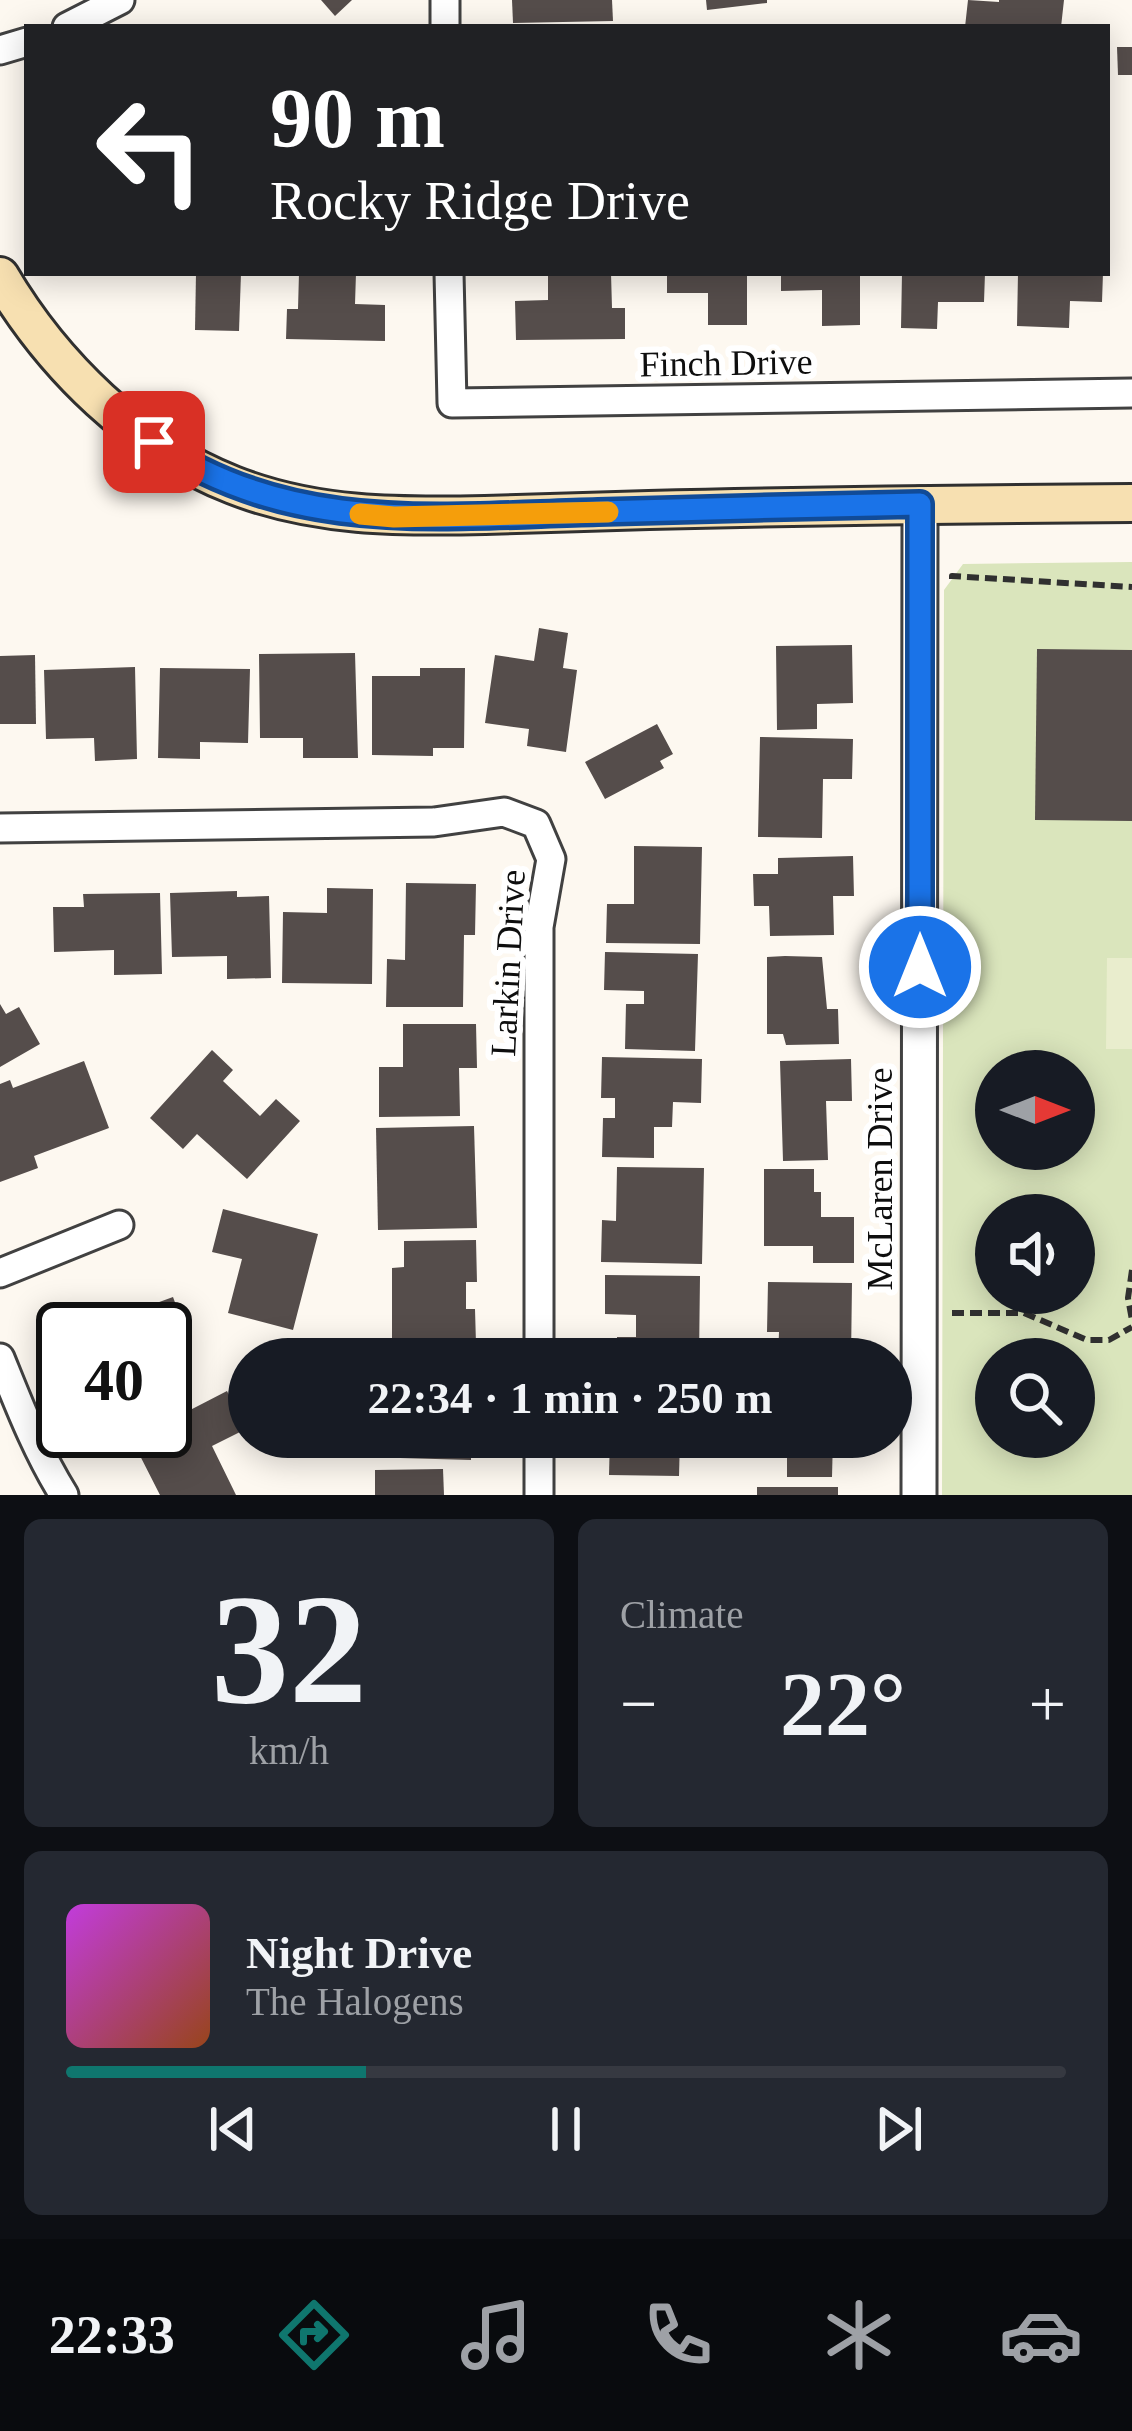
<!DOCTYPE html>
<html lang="en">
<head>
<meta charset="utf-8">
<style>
  body { margin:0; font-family:Georgia,serif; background:#242831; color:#f1f3f6; height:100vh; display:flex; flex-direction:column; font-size:45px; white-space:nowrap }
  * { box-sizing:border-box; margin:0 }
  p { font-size:39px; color:#9ea1a6 }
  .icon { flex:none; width:66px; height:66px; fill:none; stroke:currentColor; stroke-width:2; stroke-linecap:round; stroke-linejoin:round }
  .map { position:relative; height:1495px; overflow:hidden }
  .drawer { display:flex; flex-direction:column; gap:24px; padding:24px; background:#0d0f14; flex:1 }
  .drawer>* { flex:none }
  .top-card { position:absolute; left:24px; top:24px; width:1086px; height:252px; border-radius:0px; box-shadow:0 6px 30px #0003; background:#202124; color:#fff; overflow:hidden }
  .needle { width:78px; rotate:90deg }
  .tools { position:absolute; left:975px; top:1050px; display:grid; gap:24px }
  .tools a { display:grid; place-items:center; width:120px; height:120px; border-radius:50%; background:#171b24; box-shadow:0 6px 30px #0003; font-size:60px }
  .speed { position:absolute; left:36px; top:1302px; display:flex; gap:24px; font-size:60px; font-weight:700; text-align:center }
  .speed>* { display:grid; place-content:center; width:156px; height:156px; border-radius:50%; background:#171b24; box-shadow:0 6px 30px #0003; line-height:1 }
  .speed .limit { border:6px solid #111; border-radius:18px; background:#fff; color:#111 }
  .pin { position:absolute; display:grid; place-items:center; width:102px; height:102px; color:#fff; margin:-51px; border-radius:24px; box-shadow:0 6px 18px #0006 }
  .me { position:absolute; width:132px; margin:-66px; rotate:0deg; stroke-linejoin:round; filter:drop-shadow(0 0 9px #0008) }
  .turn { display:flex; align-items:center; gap:42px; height:252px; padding:0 48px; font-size:54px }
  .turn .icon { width:156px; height:156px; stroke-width:2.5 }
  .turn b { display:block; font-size:84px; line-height:102px }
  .big { font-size:90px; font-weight:600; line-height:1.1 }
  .drawer .tile { flex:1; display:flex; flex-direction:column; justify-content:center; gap:18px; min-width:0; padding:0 42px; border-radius:18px; background:#242831 }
  .drawer .dial { align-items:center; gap:0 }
  .dial b { font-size:156px; line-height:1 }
  .song { display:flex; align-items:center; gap:36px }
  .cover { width:144px; height:144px; border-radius:18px; background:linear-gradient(135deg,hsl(290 70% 55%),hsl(20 70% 35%)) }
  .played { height:12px; border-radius:6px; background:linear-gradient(90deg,#0f766e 30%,#363941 30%) }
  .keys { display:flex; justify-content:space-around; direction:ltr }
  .heat { display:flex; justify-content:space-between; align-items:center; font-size:66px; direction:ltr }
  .drawer .tiles { flex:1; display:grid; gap:24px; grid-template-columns:1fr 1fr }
  .tile:last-child { grid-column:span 2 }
  .trip { position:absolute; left:228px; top:1338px; width:684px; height:120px; border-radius:60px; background:#171b24; box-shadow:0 6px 30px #0003; font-weight:600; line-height:120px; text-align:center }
  .tab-bar { display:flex; height:192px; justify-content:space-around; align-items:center; background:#090b0e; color:#9ea1a6 }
  .tab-bar .icon { width:84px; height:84px }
  .tab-bar .on { color:#0f766e }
  .tab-bar b { font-size:54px; color:#f1f3f6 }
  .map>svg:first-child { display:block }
  .green { fill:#dae5bc; fill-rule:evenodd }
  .pitch { fill:#e9edcd }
  .building { fill:#554d4b }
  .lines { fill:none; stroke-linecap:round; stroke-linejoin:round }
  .minor-casing { stroke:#414141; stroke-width:33 }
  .tertiary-casing { stroke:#414141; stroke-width:39 }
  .secondary-casing { stroke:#303030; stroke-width:42 }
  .path { stroke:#303030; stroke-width:6; stroke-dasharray:12 6; stroke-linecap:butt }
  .minor { stroke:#fff; stroke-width:27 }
  .tertiary { stroke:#fff; stroke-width:33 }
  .secondary { stroke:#f7e0b1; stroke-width:36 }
  .route-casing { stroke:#114b97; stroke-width:30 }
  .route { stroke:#1a73e8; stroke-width:21 }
  .slow { stroke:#f59e0b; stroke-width:21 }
  .labels { text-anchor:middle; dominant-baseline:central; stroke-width:12; stroke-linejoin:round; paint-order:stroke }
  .street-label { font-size:36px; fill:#0e0e0e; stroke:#fff }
</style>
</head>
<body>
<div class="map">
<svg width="1132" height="1495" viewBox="0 0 1132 1495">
  <rect width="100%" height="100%" fill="#fdf8f0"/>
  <path class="green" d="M1132,562V1495H942L944,590L963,564ZM996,1071H1074V1149H996ZM996,1215H1074V1293H996ZM996,1359H1074V1437H996Z"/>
  <polygon class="pitch" points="1107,958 1132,958 1132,1049 1106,1049"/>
  <g class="building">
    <polygon points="321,0 352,0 335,16"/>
    <polygon points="512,0 612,0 613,21 513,23"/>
    <polygon points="706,0 767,0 767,3 707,10"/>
    <polygon points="968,0 999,2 999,0 1064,0 1061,27 965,27"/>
    <polygon points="1117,47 1132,47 1132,75 1118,75"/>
    <polygon points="196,273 241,273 239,331 195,330"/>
    <polygon points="299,273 356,273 355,304 385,305 385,341 286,339 287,309 298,309"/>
    <polygon points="548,273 611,273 612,308 625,308 625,339 516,340 515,301 548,300"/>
    <polygon points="667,273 747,273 747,325 708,325 708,293 667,293"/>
    <polygon points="781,273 860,273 860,325 822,326 822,290 781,291"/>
    <polygon points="902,273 985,273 984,302 938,302 937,329 901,328"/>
    <polygon points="1018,273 1103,273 1102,302 1070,301 1069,328 1017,326"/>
    <polygon points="539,628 568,633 563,668 577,670 566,752 527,746 529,729 485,723 495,655 534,661"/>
    <polygon points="852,645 853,703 817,704 817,729 777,730 776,646"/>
    <polygon points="1037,649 1132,650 1132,821 1035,820"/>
    <polygon points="355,653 358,758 303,758 303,738 260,738 259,654"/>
    <polygon points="35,655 36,724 0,724 0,656"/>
    <polygon points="135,667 137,759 95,761 94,738 46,739 44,670"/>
    <polygon points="160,668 250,669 248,743 200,742 200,759 158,758"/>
    <polygon points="420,668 465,668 464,748 433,748 433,756 372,755 372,676 420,676"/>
    <polygon points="657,724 673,754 660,761 664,768 605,799 585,762"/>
    <polygon points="760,737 853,739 852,779 823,779 822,838 758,837"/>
    <polygon points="634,846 702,847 700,944 606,943 607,904 634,904"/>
    <polygon points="853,856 854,896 833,896 834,935 770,936 769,906 754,906 753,874 778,874 778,858"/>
    <polygon points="406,883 476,884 475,935 464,935 463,1007 386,1007 387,959 405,960"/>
    <polygon points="327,888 373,889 372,984 282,983 283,912 327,913"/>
    <polygon points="237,891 237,897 269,896 271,978 227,979 227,956 172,957 170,893"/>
    <polygon points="160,893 162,974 114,975 114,950 54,952 53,907 84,907 83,894"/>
    <polygon points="605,952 698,954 695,1051 625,1049 626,1004 644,1004 644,991 604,990"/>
    <polygon points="785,956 822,957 827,1009 838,1009 839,1044 786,1045 783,1034 767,1034 767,957"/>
    <polygon points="0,1004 6,1014 19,1007 40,1044 0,1067"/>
    <polygon points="403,1024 476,1024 477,1068 459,1068 460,1116 379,1117 379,1067 403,1067"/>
    <polygon points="212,1050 233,1070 223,1081 260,1116 276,1099 300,1121 247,1179 197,1134 183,1149 150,1118"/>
    <polygon points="602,1057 702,1059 701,1103 673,1102 672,1127 654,1127 654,1158 602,1157 603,1118 615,1118 615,1098 601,1098"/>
    <polygon points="851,1059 852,1101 826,1101 828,1160 783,1161 780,1061"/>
    <polygon points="84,1061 109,1128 34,1156 38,1168 0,1182 0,1084 10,1080 13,1088"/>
    <polygon points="474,1126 477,1228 378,1230 376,1128"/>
    <polygon points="617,1167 704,1168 702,1264 601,1262 602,1220 616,1221"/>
    <polygon points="764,1169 814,1169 814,1192 821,1192 821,1217 854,1217 854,1263 813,1263 813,1246 764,1246"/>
    <polygon points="223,1209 318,1234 293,1330 228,1313 242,1259 212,1252"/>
    <polygon points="476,1240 477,1282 466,1282 466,1309 475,1309 476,1344 392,1345 392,1268 404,1267 404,1241"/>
    <polygon points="605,1275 700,1276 699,1359 617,1359 617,1337 636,1337 636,1315 605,1314"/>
    <polygon points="768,1282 852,1283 851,1359 778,1359 779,1332 767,1332"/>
    <polygon points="173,1297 191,1346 165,1356 165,1329 85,1329"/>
    <polygon points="386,1353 473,1354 473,1359 386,1359"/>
    <polygon points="227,1391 246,1429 212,1446 236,1495 160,1495 132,1440 149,1431 165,1431 165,1423"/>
    <polygon points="401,1437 471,1437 471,1460 400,1458"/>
    <polygon points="610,1437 680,1437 679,1476 609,1475"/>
    <polygon points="787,1437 833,1437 832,1477 787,1477"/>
    <polygon points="443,1469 444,1495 375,1495 375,1470"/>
    <rect x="757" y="1487" width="81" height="8"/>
  </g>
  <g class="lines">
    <defs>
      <g id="minor">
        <polyline points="445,0 445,27"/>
        <polyline points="67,27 120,0"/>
        <polyline points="0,50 27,42"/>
        <polyline points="449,273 452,403 1132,393"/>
        <polyline points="0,828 434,822 504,812 536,824 551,859 539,927 539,1359"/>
        <polyline points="0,1273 119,1225"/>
        <path d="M0,1358C19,1405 37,1452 64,1495"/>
        <polyline points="539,1437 539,1495"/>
      </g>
      <polyline id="tertiary" points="919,1495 920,504"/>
      <path id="secondary" d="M0,276C53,366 136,447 233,485C314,517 399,517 485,515C540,513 594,512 649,510C810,506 971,504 1132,503"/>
    </defs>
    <use href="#minor" class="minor-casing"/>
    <use href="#tertiary" class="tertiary-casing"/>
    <use href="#secondary" class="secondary-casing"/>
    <g class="path">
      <polyline points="952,579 952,576 1132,587"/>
      <polyline points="1132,1270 1128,1298 1132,1320"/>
      <polyline points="952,1313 1024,1313 1087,1340 1109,1340 1132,1327"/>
    </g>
    <use href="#minor" class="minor"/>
    <use href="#tertiary" class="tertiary"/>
    <use href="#secondary" class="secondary"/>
  </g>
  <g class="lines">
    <defs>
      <path id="route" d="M154,442C289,536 443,516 598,512C705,509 813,506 920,504V967"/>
    </defs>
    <use href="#route" class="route-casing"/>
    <use href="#route" class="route"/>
    <polyline class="slow" points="360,514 394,517 608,512"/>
  </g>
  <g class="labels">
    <g class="street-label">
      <text transform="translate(726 363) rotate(-1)">Finch Drive</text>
      <text transform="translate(508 963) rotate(-87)">Larkin Drive</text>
      <text transform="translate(880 1179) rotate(-90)">McLaren Drive</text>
    </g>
  </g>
</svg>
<div class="tools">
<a><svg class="needle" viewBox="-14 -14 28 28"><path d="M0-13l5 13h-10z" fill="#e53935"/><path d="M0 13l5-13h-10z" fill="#9ea1a6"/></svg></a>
<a><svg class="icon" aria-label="sound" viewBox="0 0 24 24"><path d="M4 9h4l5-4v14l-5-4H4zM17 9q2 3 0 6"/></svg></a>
<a><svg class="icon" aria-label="search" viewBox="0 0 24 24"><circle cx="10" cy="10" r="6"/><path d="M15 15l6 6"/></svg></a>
</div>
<div class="speed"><div class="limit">40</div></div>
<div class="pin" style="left:154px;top:442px;background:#d93025"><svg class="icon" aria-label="arrive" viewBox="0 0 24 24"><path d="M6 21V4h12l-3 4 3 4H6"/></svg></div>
<svg class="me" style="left:920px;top:967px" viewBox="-20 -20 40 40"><circle r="17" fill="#1a73e8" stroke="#fff" stroke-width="3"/><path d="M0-11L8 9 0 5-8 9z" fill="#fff"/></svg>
<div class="trip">22:34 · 1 min · 250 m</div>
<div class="top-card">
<div class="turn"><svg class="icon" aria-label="left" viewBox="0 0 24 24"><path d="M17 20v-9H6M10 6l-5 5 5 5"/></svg><div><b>90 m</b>Rocky Ridge Drive</div></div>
</div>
</div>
<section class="drawer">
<div class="tiles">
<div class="tile dial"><b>32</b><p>km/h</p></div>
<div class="tile"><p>Climate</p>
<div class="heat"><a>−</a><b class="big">22°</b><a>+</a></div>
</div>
<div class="tile">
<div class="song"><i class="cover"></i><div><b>Night Drive</b><p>The Halogens</p></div></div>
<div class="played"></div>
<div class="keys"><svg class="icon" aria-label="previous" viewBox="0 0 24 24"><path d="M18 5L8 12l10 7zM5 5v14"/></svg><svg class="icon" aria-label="pause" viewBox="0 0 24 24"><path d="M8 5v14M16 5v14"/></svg><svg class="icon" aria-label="next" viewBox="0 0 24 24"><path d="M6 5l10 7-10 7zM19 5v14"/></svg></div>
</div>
</div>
</section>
<nav class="tab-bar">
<b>22:33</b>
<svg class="icon on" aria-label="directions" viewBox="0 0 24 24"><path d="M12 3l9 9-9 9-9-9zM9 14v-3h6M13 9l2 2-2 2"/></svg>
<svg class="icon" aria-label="music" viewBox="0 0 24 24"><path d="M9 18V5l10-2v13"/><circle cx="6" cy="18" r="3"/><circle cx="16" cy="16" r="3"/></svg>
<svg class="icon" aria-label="phone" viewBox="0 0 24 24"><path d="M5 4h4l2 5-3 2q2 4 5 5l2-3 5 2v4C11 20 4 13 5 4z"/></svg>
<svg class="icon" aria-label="climate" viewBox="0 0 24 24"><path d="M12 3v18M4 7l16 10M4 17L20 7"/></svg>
<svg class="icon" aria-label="car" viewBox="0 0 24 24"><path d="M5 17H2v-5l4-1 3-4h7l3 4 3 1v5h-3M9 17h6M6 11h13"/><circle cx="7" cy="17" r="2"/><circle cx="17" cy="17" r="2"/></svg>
</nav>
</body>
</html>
